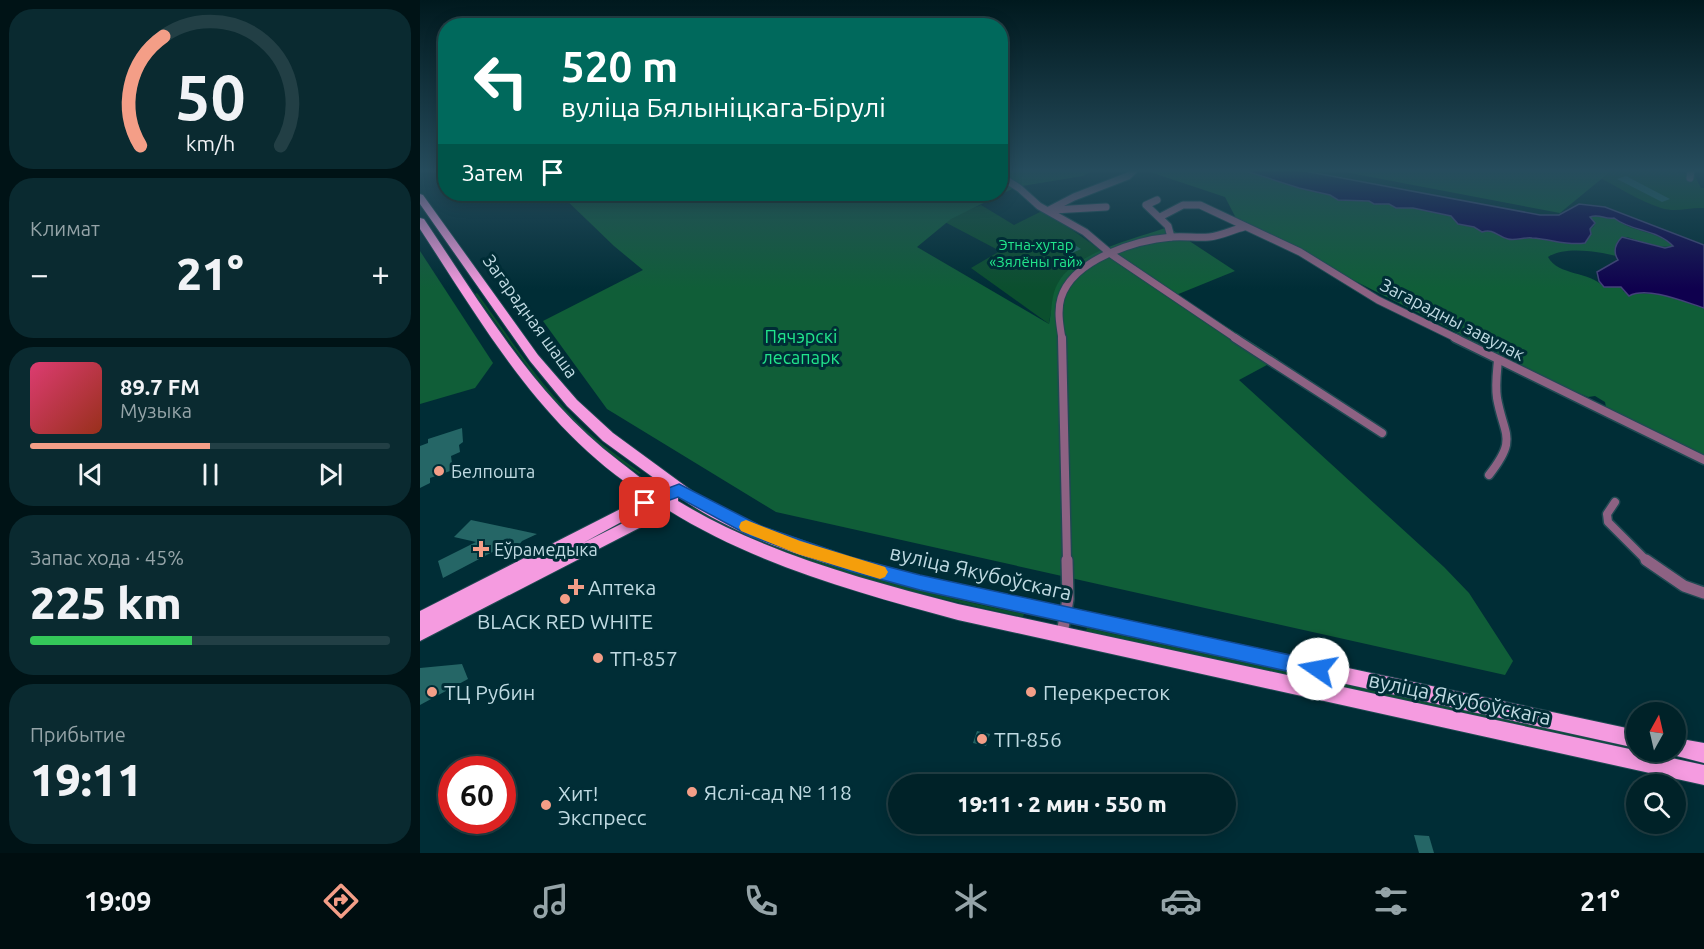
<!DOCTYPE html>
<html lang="ru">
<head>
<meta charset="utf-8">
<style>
  body { margin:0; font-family:Ubuntu,sans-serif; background:#0a2a30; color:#f1f3f6; height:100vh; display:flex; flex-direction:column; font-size:22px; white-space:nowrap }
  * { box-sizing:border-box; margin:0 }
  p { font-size:20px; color:#95a4a8 }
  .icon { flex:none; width:33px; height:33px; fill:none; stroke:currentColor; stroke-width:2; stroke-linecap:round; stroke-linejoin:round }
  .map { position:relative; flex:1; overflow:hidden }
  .side { display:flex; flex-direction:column; gap:9px; padding:9px; background:#001316; width:420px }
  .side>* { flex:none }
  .guide { position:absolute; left:18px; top:18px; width:570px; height:183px; border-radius:24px; box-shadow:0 3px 15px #0003,0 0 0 2px #223f45; background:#00695c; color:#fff; overflow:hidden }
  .needle { width:39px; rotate:8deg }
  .controls { position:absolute; left:1206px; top:702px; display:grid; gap:12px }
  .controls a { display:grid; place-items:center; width:60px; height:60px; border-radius:50%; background:#002228; box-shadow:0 3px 15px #0003,0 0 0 2px #223f45; font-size:30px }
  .speed { position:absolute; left:18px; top:756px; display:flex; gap:12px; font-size:30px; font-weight:700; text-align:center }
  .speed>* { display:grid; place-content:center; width:78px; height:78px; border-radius:50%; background:#002228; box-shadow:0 3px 15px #0003,0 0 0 2px #223f45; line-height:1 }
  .speed .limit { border:9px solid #d22; background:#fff; color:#111 }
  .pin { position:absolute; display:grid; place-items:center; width:51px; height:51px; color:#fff; margin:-26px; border-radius:12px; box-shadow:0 3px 9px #0006 }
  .me { position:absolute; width:66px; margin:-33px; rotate:282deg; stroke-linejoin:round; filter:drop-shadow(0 0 4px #0008) }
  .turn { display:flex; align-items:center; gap:21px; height:126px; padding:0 24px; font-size:27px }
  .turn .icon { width:78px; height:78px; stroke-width:2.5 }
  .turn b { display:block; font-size:42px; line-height:51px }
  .then { display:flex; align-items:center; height:57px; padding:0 24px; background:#0003; gap:12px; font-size:22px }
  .big { font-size:45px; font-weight:800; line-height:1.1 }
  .side .tile { flex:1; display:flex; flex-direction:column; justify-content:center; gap:9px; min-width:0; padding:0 21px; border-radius:24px; background:#0a2a30 }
  .side .dial { align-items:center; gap:0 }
  .dial svg { height:156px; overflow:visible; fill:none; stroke:#223f45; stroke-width:7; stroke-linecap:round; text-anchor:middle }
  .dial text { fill:#f1f3f6; stroke:none }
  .song { display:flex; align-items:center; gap:18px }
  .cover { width:72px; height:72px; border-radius:9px; background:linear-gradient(135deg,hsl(340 70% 55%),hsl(10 70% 35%)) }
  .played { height:6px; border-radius:3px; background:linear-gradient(90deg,#f49e87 50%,#223f45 50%) }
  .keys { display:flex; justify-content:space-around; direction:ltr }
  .heat { display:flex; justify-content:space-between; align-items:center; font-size:33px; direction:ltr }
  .charge { height:9px; border-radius:4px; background:linear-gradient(90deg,#34c759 45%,#223f45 0) }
  .trip { position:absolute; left:468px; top:774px; width:348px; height:60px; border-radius:30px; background:#002228; box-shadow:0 3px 15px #0003,0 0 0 2px #223f45; font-weight:800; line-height:60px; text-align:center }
  .tabs { display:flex; height:96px; justify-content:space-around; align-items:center; background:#000e10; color:#95a4a8 }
  .tabs .icon { width:42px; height:42px }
  .tabs .active { color:#f49e87 }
  .tabs b { font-size:27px; color:#f1f3f6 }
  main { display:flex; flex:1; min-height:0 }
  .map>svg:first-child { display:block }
  .green { fill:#0b4f2e }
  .forest { fill:#105e38 }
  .water { fill:#0f004e; stroke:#44417a; stroke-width:1.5 }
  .building { fill:#256666 }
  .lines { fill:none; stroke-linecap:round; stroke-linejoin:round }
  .street-far2-casing { stroke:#1f4952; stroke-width:9 }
  .street-far1-casing { stroke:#1f4952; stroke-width:11 }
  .street-casing { stroke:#1f4952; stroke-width:14 }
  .primary-casing { stroke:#1f4952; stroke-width:2 }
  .street-far2 { stroke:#8d6283; stroke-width:7 }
  .street-far1 { stroke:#8d6283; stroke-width:8 }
  .street { stroke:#8d6283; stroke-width:11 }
  .primary { fill:#f59be0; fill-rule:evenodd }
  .route { fill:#1a73e8; stroke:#114b97; stroke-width:1.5 }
  .slow { fill:#f59e0b }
  .poi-dot { fill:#f49e87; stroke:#002d36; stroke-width:2 }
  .labels { text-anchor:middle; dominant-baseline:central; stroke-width:6; stroke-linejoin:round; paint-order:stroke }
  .far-park-label { font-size:15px; fill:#21e58b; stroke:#002d36 }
  .street-label { font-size:18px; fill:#bfdae2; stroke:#002d36 }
  .park-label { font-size:18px; fill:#21e58b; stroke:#002d36 }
  .poi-label { font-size:18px; fill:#bfdae2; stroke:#002d36; text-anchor:start }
  .near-street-label { font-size:21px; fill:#bfdae2; stroke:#002d36 }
  .near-poi-label { font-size:21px; fill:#bfdae2; stroke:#002d36; text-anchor:start }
</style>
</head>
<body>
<main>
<section class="side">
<div class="tile dial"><svg viewBox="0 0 100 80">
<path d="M14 69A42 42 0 1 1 86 69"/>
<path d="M14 69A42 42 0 0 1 26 13" stroke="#f49e87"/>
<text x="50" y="56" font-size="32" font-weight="700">50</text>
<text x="50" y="72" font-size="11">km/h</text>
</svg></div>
<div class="tile"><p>Климат</p>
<div class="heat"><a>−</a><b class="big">21°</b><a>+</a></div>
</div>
<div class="tile">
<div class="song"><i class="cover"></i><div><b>89.7 FM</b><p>Музыка</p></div></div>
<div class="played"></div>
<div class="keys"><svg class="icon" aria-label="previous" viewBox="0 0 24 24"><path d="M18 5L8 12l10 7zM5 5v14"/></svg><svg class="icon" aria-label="pause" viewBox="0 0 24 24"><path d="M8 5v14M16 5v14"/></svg><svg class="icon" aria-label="next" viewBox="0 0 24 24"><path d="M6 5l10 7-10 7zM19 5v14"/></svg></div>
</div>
<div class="tile"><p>Запас хода · 45%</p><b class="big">225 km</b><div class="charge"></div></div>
<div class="tile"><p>Прибытие</p><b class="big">19:11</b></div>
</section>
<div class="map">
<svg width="1284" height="853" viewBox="0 0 1284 853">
  <rect width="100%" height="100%" fill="#002d36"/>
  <g class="green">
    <path d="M1183,170H1247L1275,176L1281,188H1284V208C1269,207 1257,213 1241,208C1219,201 1197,186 1176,176Z"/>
    <path d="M561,205L594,225L624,210L682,251C637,273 638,276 629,324L551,268L580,251L521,220Z"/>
    <path d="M57,293C87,334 115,378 150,414C171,437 196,455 221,473L219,474C193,456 169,439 148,416C113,378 85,335 55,294Z"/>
    <path d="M272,507C377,562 489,590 604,614L603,617C488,592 375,565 270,508Z"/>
    <polygon points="667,628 1216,748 1216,751 666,631"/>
  </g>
  <g class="forest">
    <path d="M581,170H673L663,176L596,187L531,219L497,247L629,324C632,311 631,294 638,283C653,253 717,238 748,227L815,271L756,295L858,359L819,380L1024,567L1049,593L1093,661L1085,675L356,512L187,409L123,321L223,270L194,246L140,194H580Z"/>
    <path d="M724,170H823L879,188L910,195L917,200L949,201L954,204H969L976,208H993L1031,216L1038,224L1079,233L1091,240L1112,238L1155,244L1174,226L1175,223L1169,217C1177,214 1182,215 1189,219L1194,218C1212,233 1237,230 1253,246C1237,249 1222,242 1207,237L1197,242L1196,256C1177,251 1144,246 1128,257C1138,276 1170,271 1184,287L1195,285L1201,287L1204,292L1246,295L1284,308V457L1186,407L1185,402L1175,396L1168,397L1149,389L818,222L805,197Z"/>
    <polygon points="914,170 1197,170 1191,171 1140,213"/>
    <polygon points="0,251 73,363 55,388 0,404"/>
  </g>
  <path class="water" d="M823,170H879L1120,215H1139L1159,204L1185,207L1284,245V308C1265,302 1227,286 1209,296L1201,287H1184L1179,281L1177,272L1198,260C1193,252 1195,244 1202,237L1245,248L1253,246C1237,229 1212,232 1194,218C1185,220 1179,213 1170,217L1175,223L1170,229L1171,234L1165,243C1147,246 1131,239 1112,238C1104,237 1095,241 1088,239C1078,237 1074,228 1062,232L1054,227L1038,224L1031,216L993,208H976L969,204H954L949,201L918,200L910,195L879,188Z"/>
  <g class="building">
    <polygon points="1206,176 1250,199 1242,202 1197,179"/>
    <polygon points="645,239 661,249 648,255 632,245"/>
    <polygon points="42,428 43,442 39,445 40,452 31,456 33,470 10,478 10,483 0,488 0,446 8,443 8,439"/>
    <polygon points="51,520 117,534 102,541 94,551 82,547 23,578 18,561 56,542 34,537"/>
    <polygon points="42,664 48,679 0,705 0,668"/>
    <polygon points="557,731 570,734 566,746 553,743"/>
    <polygon points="994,835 1009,836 1014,853 999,853"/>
  </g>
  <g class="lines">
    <defs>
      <g id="street-far2">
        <polyline points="580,176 599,188 619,206 665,232 691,254 817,339"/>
        <polyline points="1270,178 1271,170"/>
        <polyline points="737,200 726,205 748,226 751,237"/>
        <polyline points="629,210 654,197 708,176 714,170"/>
        <polyline points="633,210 686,207"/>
        <polyline points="740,217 763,205 780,205 880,252 958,300 1038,339"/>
        <path d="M642,339C640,326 637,311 641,298C653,259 716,240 752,237C764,236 777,238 789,237C801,236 812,230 824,227"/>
      </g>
      <g id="street-far1">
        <polyline points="642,338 647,561"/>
        <polyline points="815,338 962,433"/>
        <polyline points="1035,338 1284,460"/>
        <path d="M1069,475C1098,438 1084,437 1077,398C1075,385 1077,372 1078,360"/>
        <polyline points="1195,502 1187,514 1188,522 1227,561"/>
      </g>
      <g id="street">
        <polyline points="1226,560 1264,586 1284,593"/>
        <polyline points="642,634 648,599 647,560"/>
      </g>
      <g id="primary">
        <path d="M0,194L3,195L118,355L157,400L193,433L279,496L340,526L430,557L500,576L1216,730V748L500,590C425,569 321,543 258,496V501C344,553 442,579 538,604L1284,765V785L538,620C439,593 336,565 248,510L225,525L0,641V611L226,496C123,431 65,328 0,229V218L4,219C62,305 115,397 199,461C206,466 233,489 240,490C243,490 246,489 249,489L183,441L147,406L110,361L0,204ZM222,512L215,517L163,543L216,514Z"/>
        <polygon points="1256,738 1284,743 1284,763 1249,754 1248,752 1256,752"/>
      </g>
    </defs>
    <use href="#street-far2" class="street-far2-casing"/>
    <use href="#street-far1" class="street-far1-casing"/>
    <use href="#street" class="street-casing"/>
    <use href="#primary" class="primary-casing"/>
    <use href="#street-far2" class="street-far2"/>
    <use href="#street-far1" class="street-far1"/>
    <use href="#street" class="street"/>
    <use href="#primary" class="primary"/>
  </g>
  <linearGradient id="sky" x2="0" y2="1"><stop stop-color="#00191e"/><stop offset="0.59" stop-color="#264c5d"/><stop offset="1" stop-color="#264c5d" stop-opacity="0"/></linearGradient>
  <rect width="1284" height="289" fill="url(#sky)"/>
  <polygon class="route" points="259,484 341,526 430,557 500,575 898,661 905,663 907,669 905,675 898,678 500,590 430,571 330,536 258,497 225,509 219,507 217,503 219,499"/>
  <polygon class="slow" points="326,520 380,541 465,567 468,572 465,577 460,579 378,554 321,531 319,527 321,522"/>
  <g class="poi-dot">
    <circle cx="19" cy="471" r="6"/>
    <path d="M58 540h6v6h6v6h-6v6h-6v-6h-6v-6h6z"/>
    <path d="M153 578h6v6h6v6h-6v6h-6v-6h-6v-6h6z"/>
    <circle cx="145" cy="599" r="6"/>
    <circle cx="178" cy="658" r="6"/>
    <circle cx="12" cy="692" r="6"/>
    <circle cx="611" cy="692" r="6"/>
    <circle cx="562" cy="739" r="6"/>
    <circle cx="272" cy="792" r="6"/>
    <circle cx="126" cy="805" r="6"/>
  </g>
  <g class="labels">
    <g class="far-park-label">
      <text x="616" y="244">Этна-хутар<tspan x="616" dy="17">«Зялёны гай»</tspan></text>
    </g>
    <g class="street-label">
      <text transform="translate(111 316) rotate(54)">Загарадная шаша</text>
      <text transform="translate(1033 319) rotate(27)">Загарадны завулак</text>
    </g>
    <g class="park-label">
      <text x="381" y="336">Пячэрскі<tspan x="381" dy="21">лесапарк</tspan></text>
    </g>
    <g class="poi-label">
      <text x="31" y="471">Белпошта</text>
      <text x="74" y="549">Еўрамедыка</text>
    </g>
    <g class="near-street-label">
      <text transform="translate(561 572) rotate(13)">вуліца Якубоўскага</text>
      <text transform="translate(1040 698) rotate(12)">вуліца Якубоўскага</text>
    </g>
    <g class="near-poi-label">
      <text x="168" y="587">Аптека</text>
      <text x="145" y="621" text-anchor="middle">BLACK RED WHITE</text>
      <text x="190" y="658">ТП-857</text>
      <text x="24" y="692">ТЦ Рубин</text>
      <text x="623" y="692">Перекресток</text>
      <text x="574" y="739">ТП-856</text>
      <text x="284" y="792">Яслі-сад № 118</text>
      <text x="138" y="793">Хит!<tspan x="138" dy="24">Экспресс</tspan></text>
    </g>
  </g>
</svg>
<div class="controls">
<a><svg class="needle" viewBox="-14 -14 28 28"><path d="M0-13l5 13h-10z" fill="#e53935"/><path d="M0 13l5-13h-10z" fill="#95a4a8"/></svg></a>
<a><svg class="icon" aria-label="search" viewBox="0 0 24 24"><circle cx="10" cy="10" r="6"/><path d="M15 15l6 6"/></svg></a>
</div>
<div class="speed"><div class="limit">60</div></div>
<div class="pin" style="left:225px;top:503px;background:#d93025"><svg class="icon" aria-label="arrive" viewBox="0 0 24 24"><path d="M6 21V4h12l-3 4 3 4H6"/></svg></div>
<svg class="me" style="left:898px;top:669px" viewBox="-20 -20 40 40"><circle r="19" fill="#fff"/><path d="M0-13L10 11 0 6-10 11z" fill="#1a73e8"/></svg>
<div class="trip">19:11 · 2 мин · 550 m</div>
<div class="guide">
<div class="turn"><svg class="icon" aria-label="left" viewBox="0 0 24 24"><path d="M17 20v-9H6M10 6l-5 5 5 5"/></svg><div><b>520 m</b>вуліца Бялыніцкага-Бірулі</div></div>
<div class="then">Затем<svg class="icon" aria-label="arrive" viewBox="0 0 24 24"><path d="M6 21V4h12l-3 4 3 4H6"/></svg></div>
</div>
</div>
</main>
<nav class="tabs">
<b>19:09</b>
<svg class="icon active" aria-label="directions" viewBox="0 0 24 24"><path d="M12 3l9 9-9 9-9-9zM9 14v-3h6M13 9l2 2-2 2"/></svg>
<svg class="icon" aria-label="music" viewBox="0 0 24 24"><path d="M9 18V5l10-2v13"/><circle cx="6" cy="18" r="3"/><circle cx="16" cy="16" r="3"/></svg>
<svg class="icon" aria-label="phone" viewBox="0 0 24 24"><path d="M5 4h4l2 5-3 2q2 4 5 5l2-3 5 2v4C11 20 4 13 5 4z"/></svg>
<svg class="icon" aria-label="climate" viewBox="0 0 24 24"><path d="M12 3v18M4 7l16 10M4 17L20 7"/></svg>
<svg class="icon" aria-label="car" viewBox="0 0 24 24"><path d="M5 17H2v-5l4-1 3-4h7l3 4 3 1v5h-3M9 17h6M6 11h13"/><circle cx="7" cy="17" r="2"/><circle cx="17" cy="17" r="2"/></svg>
<svg class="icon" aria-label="filters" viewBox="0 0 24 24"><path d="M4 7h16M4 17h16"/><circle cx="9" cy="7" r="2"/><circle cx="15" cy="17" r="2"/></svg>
<b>21°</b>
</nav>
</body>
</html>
